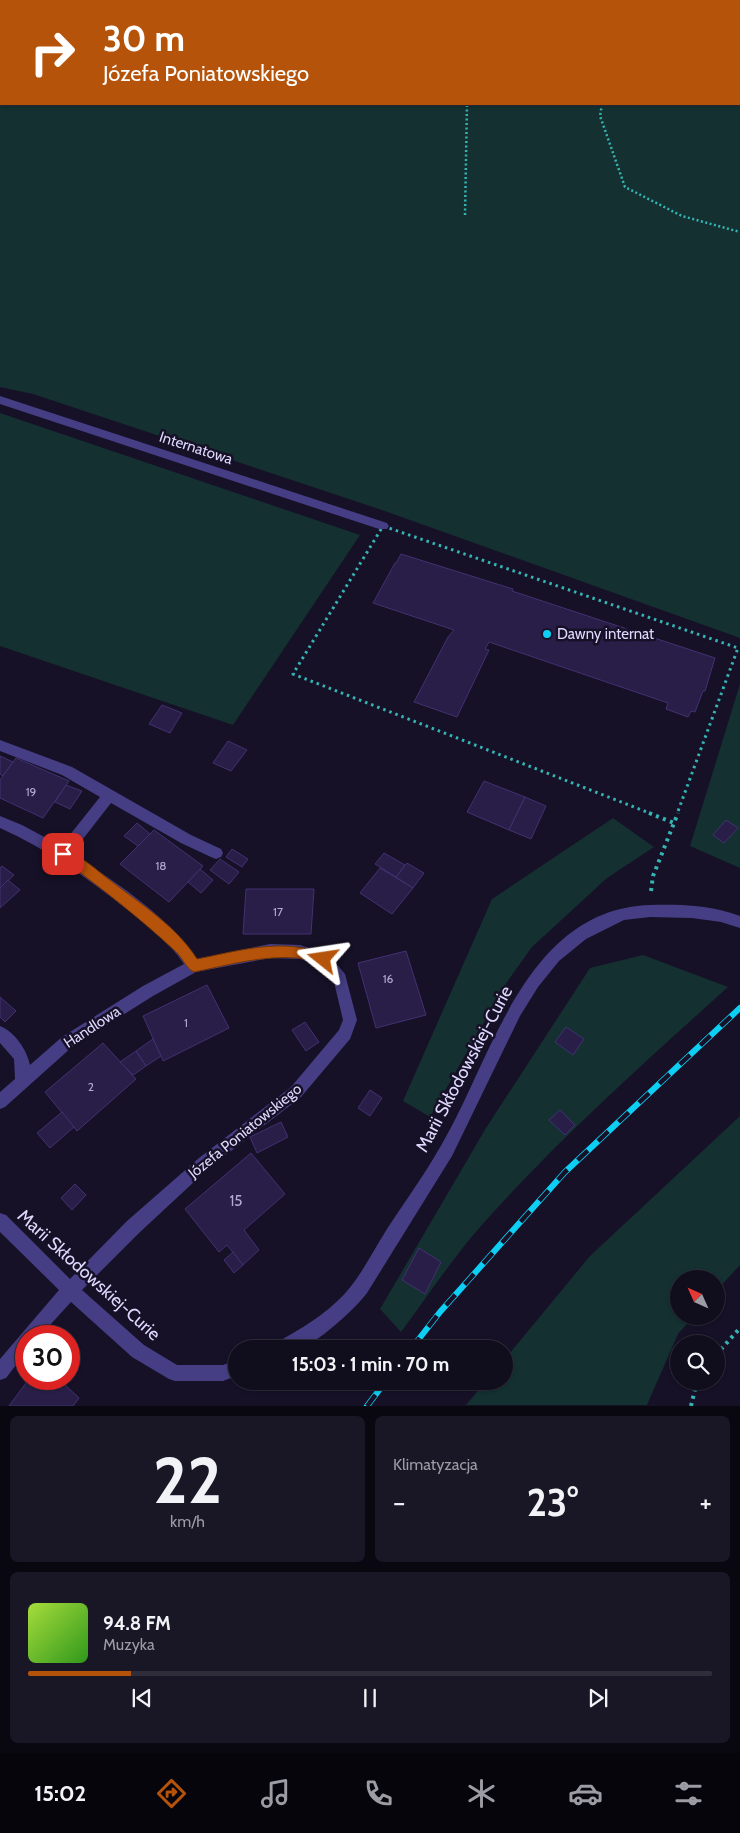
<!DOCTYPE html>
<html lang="pl">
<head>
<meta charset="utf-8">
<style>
  body { margin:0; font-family:Cabin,sans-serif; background:#191626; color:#f1f3f6; height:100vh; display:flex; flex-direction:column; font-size:19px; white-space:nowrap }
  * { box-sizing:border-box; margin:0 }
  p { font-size:16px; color:#9c9ca4 }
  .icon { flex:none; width:28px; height:28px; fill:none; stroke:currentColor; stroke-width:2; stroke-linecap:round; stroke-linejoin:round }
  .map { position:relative; height:1406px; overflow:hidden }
  .details { display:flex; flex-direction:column; gap:10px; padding:10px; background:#090710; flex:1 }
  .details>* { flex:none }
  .hud { position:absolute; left:0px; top:0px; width:740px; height:105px; box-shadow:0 1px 4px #0004,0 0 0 1px #302d3b; background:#b45309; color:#fff; overflow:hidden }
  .needle { width:32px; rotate:315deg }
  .controls { position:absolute; left:670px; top:1270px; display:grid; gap:10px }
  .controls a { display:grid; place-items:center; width:55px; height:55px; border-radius:50%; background:#100d1d; box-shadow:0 1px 4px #0004,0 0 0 1px #302d3b; font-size:25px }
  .speed { position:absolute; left:15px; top:1325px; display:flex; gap:10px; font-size:25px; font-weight:700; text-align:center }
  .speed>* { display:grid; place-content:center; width:65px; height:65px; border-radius:50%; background:#100d1d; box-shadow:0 1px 4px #0004,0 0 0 1px #302d3b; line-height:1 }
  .speed .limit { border:8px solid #d22; background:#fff; color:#111 }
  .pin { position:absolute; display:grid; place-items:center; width:42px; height:42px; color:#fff; margin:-21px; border-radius:10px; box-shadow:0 2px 8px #0006 }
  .me { position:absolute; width:55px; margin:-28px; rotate:285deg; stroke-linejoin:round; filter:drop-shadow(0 0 4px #0008) }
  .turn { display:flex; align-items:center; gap:18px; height:105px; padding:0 20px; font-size:22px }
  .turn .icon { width:65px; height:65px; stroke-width:2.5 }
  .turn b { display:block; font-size:35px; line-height:42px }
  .big { font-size:38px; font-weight:800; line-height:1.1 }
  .details .widget { flex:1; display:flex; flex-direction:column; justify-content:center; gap:8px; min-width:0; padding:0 18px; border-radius:8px; background:#191626 }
  .details .dial { align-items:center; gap:0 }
  .dial b { font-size:65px; line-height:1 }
  .song { display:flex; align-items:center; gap:15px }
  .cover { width:60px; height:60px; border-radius:8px; background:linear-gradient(135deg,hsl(80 70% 55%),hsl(110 70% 35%)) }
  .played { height:5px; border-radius:2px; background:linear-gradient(90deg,#b45309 15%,#302d3b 15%) }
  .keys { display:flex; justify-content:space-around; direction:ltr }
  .heat { display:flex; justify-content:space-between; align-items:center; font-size:28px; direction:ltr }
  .details .tiles { flex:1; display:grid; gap:10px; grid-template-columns:1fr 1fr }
  .widget:last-child { grid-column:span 2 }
  .trip { position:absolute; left:228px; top:1340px; width:285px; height:50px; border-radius:25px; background:#100d1d; box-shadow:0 1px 4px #0004,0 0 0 1px #302d3b; font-weight:800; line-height:50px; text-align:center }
  .tab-bar { display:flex; height:80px; justify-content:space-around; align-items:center; background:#06050c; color:#9c9ca4 }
  .tab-bar .icon { width:35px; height:35px }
  .tab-bar .on { color:#b45309 }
  .tab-bar b { font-size:22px; color:#f1f3f6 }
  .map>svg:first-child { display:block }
  .green { fill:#143031 }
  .building { fill:#291e47; stroke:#423172 }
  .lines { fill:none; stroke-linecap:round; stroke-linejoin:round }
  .path-far2 { stroke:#35b4b4; stroke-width:2.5; stroke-dasharray:2 2.5; stroke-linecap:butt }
  .path-far1 { stroke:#35b4b4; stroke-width:3; stroke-dasharray:2.5 4; stroke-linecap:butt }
  .path { stroke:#35b4b4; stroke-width:4; stroke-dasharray:3 4.5; stroke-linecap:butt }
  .minor { fill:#453e84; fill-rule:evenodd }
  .rail-casing { stroke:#0dcff4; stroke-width:6 }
  .rail { stroke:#161127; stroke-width:4.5; stroke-dasharray:14; stroke-linecap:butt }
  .route { fill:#b45309; stroke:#753606 }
  .poi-dot { fill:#0dcff4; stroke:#161127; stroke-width:2 }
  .labels { text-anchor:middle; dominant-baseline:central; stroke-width:5; stroke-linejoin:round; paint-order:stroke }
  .number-label { font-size:12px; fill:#b2aad0 }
  .street-label { font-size:15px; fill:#dfd8fd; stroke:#161127 }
  .poi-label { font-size:15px; fill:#dfd8fd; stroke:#161127; text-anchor:start }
  .near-number-label { font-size:15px; fill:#b2aad0 }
  .near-street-label { font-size:18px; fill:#dfd8fd; stroke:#161127 }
</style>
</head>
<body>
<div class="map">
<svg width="740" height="1406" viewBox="0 0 740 1406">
  <rect width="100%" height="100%" fill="#161127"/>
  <g class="green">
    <polygon points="0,0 195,1 1,1 1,104 739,104 739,1 442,0 740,0 740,638 379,509 33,394 0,387"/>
    <polygon points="0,413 360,535 233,725 0,646"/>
    <polygon points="740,684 740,868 690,846"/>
    <polygon points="613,818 654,847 607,878 532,947 507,982 430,1117 403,1101 492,899"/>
    <path d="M643,955L728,987C643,1064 557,1140 481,1226C452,1259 427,1297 401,1332L380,1309L486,1128L590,968Z"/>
    <polygon points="740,1116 740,1265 716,1291 716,1279 679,1279 679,1316 694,1316 678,1334 647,1405 466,1405 486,1381 504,1381 504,1360 590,1256"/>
  </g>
  <g class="building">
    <polygon points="401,554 513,589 512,591 715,658 705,691 703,691 695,712 691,711 688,717 666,709 668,703 489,642 485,649 489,650 457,717 414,702 448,637 454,630 373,603 395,563 396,563"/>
    <polygon points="162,705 182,713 170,733 149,724"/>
    <polygon points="228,741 247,750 231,771 213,763"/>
    <polygon points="0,756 13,762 3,776 0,774"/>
    <polygon points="16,758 69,781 43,818 0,798 0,780"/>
    <polygon points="484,781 525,797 509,830 467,812"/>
    <polygon points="66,785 82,791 70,809 55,802"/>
    <polygon points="525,797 546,806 531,839 509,830"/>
    <polygon points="726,820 738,828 724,843 713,835"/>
    <polygon points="137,823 150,834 138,846 124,836"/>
    <polygon points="154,830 203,866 169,902 120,864"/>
    <polygon points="232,849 248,859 242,867 226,857"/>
    <polygon points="384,853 405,865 396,877 375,864"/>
    <polygon points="220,859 239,872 229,884 210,870"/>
    <polygon points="407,863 424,873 413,888 396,877"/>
    <polygon points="2,866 14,875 0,888 0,868"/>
    <polygon points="380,868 413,888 392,914 360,893"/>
    <polygon points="200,869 213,880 201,893 188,882"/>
    <polygon points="8,880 20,890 0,908 0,888"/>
    <polygon points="246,889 314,889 311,934 243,934"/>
    <polygon points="406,951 426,1015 376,1028 358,963"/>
    <polygon points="207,985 229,1028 163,1061 143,1016"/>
    <polygon points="0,997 16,1011 5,1022 0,1017"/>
    <polygon points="305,1022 319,1042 306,1051 292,1030"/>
    <polygon points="566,1027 584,1039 573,1055 555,1042"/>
    <polygon points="153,1039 161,1056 146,1066 136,1051"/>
    <polygon points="103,1043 136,1079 77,1131 45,1092"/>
    <polygon points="136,1051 146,1066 133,1075 120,1062"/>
    <polygon points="370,1090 382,1098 370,1116 358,1108"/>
    <polygon points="560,1110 575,1125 565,1135 549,1120"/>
    <polygon points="62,1112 74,1127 50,1148 37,1133"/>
    <polygon points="281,1122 288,1137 257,1153 250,1137"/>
    <polygon points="251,1153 285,1194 244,1230 259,1250 243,1265 227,1245 219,1252 185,1209"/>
    <polygon points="75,1184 86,1195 72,1210 61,1198"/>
    <polygon points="419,1248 441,1262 425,1294 402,1280"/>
    <polygon points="233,1252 243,1265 234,1273 224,1260"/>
    <polygon points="29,1379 66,1379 63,1383 79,1398 73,1406 9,1406"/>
  </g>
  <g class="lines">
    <g class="path-far2">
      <polyline points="309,0 316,1"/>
      <polyline points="602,104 600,116 625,187 682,216 740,232"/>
      <polyline points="465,215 467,104"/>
    </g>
    <polyline class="path-far1" points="652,814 293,674 383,526 738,648 677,814"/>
    <g class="path">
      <polyline points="649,813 674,823 678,813"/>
      <polyline points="651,891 653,876 674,823"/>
      <polyline points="716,1355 740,1328"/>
      <polyline points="691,1406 697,1381"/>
    </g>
    <g class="minor">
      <polygon points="0,396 387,523 389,526 387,529 379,529 0,404"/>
      <path d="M0,740L72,767L191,835L221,849L223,853L221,857L216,859L211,857L181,843L111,803L72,853C116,883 167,915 197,959L270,944L300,945L323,952L328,954L345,974L357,1020L350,1039L301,1097L209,1168L139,1233L82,1290L144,1345L177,1365H223L236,1360V1376L223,1381H175L169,1379L132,1357L71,1302L40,1336H26V1352L6,1378L0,1380V1359L59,1290L0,1232V1213L6,1215L70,1279L127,1221L199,1158L291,1087L339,1030L343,1020L334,982L318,964L300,959L270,958L196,972L153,996L72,1047L5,1107L0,1109V1092L15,1079L14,1059L0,1043V1026C15,1032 27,1050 30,1065L62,1037L143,986L184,964C170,943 149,927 129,911C89,879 47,849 0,828V816L22,825L61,846L100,797L62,775L0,751Z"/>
      <path d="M650,905C681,904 711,905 740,916V928L721,922L692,918L650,917L624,920L586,939L559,961L538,987L520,1016L452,1156L367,1293C356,1308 315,1346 297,1349C290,1350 281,1349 274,1349L276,1343C306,1326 335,1309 355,1281C367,1264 376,1246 387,1229C408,1197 430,1167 448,1133C495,1047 530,909 650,905Z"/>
    </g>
    <defs>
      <g id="rail">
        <polyline points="411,1349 440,1312 565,1172 740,1008"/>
        <polyline points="367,1406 386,1381"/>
      </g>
    </defs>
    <use href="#rail" class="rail-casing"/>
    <use href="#rail" class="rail"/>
  </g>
  <path class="route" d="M63,849C81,855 96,870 111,881C141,904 177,927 197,959C243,950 283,937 328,955L329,959L328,963C318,967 308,959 298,958C263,955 229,965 194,972C186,969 182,956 174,950C141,919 106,892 70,865L58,858L56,854L58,850Z"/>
  <circle class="poi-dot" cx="547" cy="634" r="5"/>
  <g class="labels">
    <g class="number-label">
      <text x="31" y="791">19</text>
      <text x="161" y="865">18</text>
      <text x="278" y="911">17</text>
      <text x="388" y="978">16</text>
      <text x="186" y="1022">1</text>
      <text x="91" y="1086">2</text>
    </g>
    <g class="street-label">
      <text transform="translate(196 448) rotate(18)">Internatowa</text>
      <text transform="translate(92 1027) rotate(-33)">Handlowa</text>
      <text transform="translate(245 1131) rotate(-39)">Józefa Poniatowskiego</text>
    </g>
    <g class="poi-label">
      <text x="557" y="634">Dawny internat</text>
    </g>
    <g class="near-number-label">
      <text x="236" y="1201">15</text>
    </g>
    <g class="near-street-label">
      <text transform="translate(464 1069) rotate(-62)">Marii Skłodowskiej-Curie</text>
      <text transform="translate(89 1275) rotate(42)">Marii Skłodowskiej-Curie</text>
    </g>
  </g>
</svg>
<div class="controls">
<a><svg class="needle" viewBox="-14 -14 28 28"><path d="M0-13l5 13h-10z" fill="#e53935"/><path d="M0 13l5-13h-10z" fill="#9c9ca4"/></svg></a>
<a><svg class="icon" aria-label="search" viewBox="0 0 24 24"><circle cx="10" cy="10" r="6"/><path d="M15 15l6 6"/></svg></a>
</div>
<div class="speed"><div class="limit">30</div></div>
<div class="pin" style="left:63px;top:854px;background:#d93025"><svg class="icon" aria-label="arrive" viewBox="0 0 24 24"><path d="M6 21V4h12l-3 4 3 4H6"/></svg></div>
<svg class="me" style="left:323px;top:959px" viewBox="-20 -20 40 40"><path d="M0-17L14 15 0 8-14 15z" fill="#b45309" stroke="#fff" stroke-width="4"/></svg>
<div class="trip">15:03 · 1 min · 70 m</div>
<div class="hud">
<div class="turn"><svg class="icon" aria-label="right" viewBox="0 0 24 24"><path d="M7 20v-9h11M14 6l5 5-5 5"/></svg><div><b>30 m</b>Józefa Poniatowskiego</div></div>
</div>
</div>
<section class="details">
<div class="tiles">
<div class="widget dial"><b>22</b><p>km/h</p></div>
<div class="widget"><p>Klimatyzacja</p>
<div class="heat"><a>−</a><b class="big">23°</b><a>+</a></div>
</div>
<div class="widget">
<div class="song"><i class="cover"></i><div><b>94.8 FM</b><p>Muzyka</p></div></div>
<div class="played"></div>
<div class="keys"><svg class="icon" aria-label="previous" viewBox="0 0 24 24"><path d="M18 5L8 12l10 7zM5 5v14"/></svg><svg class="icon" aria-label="pause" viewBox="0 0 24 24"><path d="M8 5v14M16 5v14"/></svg><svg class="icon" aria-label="next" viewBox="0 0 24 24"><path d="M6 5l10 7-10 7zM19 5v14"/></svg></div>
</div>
</div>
</section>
<nav class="tab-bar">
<b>15:02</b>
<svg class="icon on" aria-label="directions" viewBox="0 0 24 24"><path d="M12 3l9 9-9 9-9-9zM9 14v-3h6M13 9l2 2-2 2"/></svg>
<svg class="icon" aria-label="music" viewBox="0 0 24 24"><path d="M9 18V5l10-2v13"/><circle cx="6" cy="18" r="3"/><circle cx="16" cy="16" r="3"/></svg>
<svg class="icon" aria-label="phone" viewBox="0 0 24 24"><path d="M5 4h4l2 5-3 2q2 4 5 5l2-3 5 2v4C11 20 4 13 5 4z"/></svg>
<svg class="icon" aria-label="climate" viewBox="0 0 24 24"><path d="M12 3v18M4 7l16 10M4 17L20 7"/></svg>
<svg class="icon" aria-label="car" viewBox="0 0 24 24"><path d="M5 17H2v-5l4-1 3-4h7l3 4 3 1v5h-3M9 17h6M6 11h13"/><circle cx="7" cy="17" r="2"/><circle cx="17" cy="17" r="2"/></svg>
<svg class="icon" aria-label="filters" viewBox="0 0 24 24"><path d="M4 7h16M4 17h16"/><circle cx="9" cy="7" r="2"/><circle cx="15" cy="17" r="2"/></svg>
</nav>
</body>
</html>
